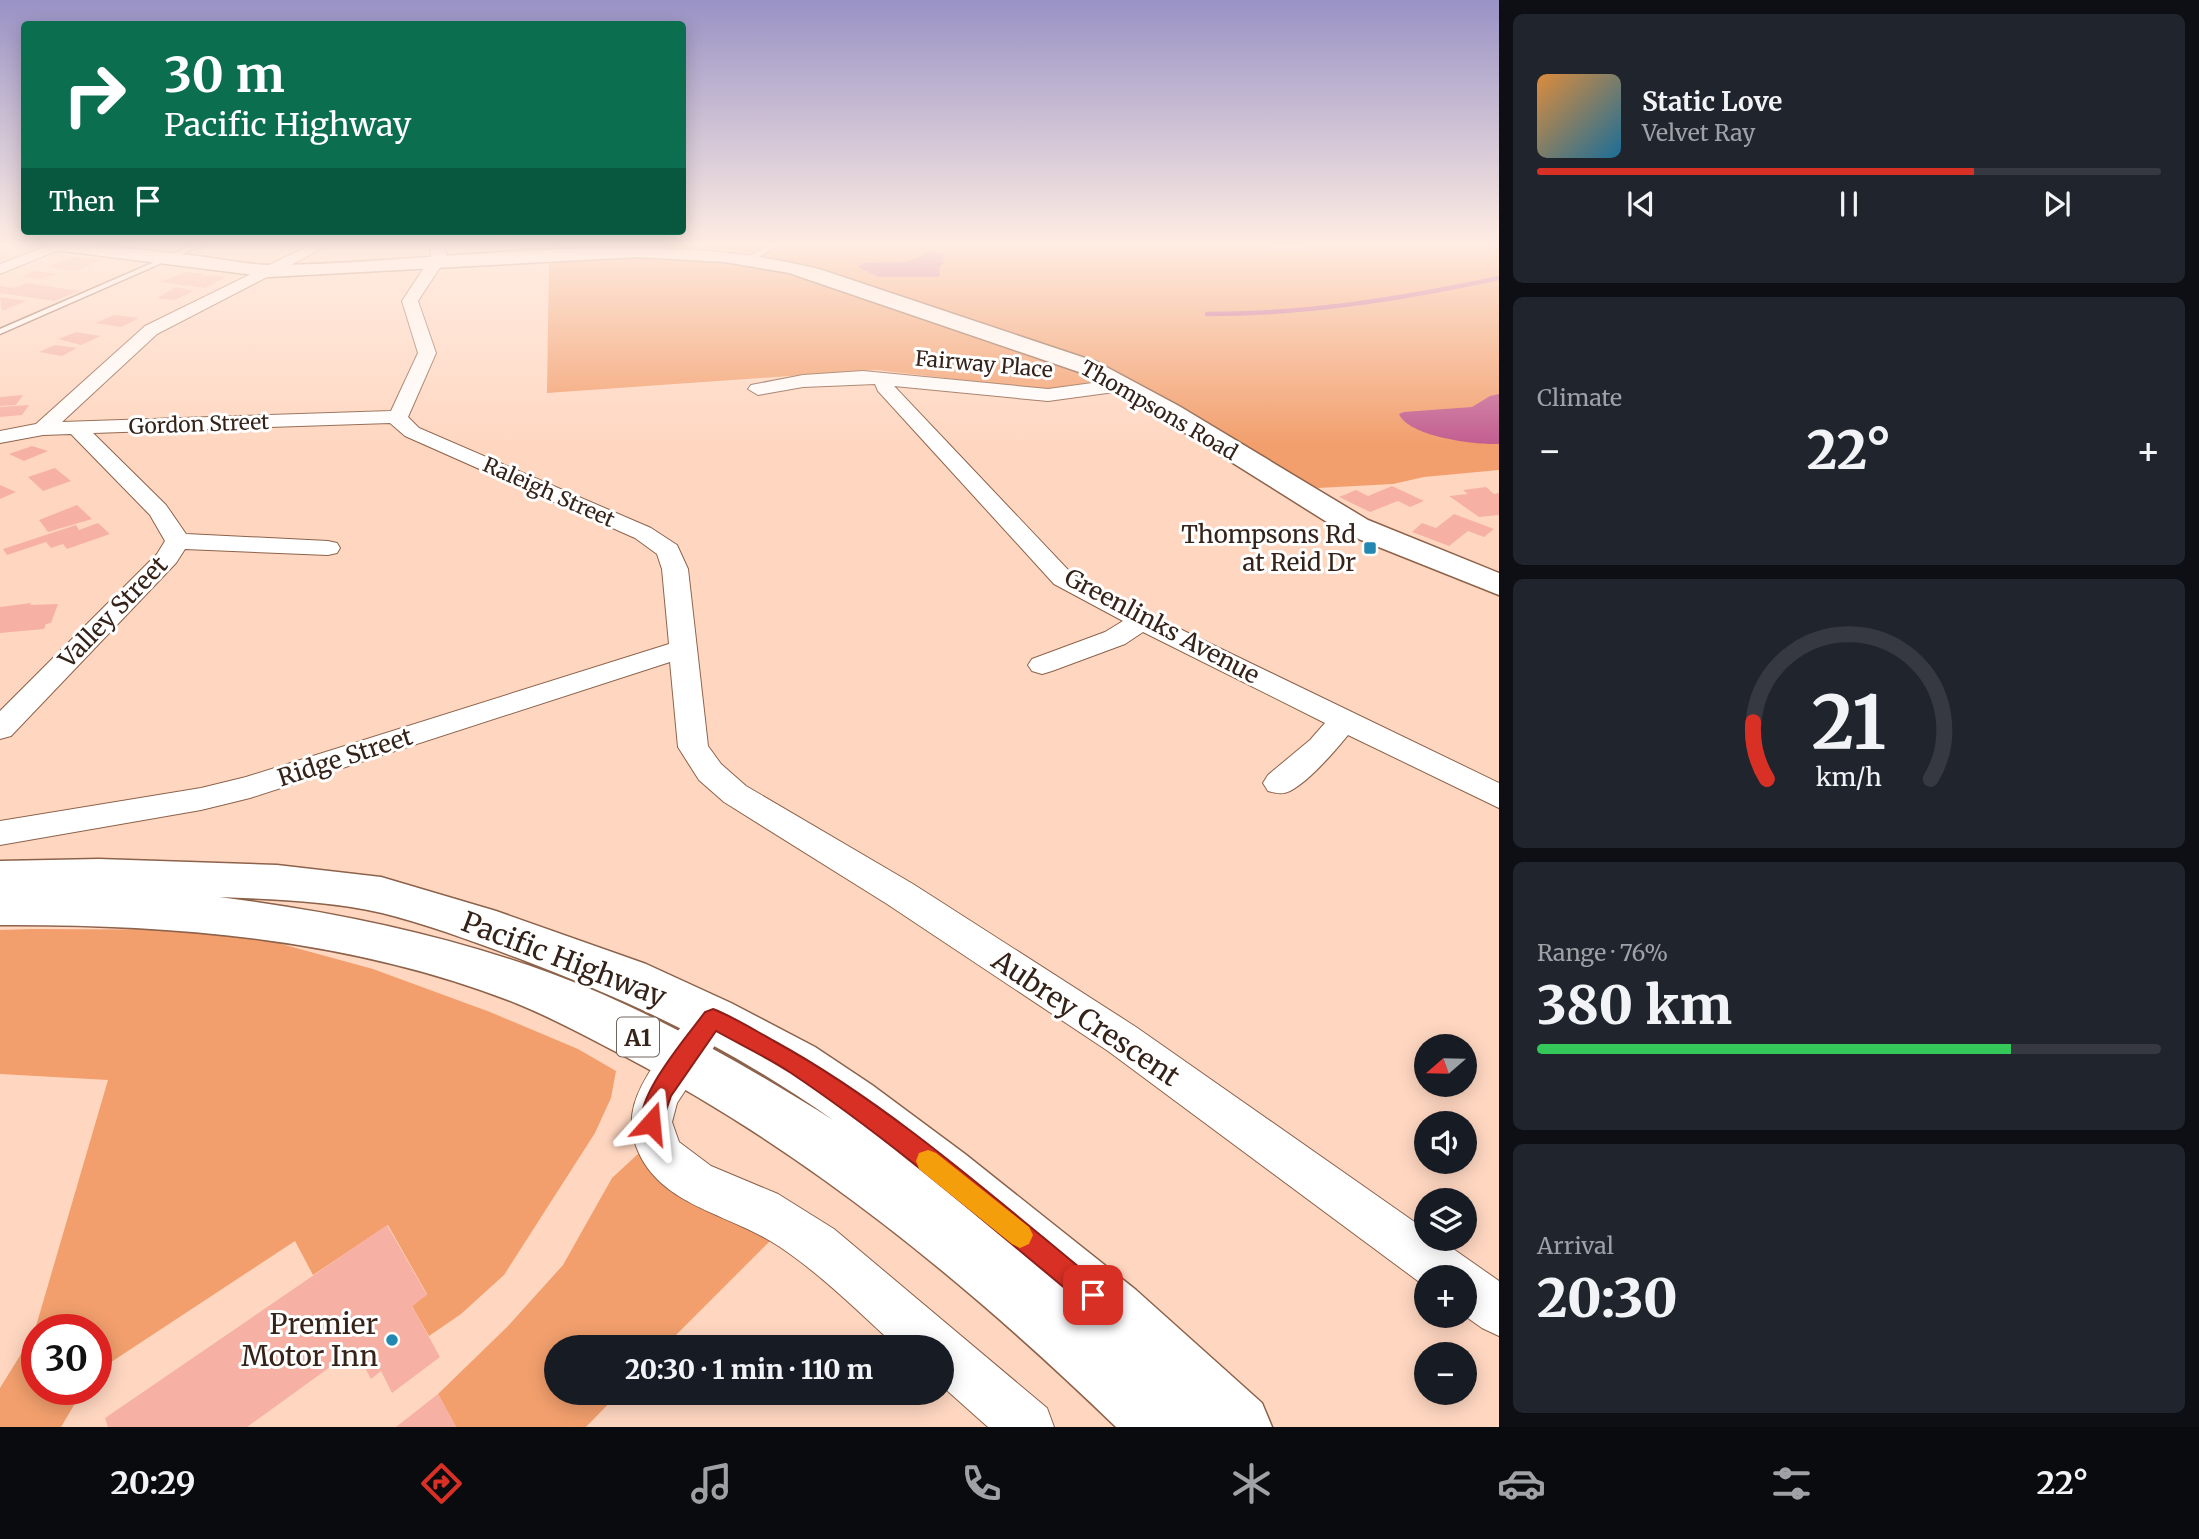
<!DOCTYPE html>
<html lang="en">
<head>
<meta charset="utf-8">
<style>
  body { margin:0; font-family:Merriweather,serif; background:#20242c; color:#f1f3f6; height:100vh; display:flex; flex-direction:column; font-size:26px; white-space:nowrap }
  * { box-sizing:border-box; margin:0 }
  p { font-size:23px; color:#9ea1a6 }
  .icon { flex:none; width:38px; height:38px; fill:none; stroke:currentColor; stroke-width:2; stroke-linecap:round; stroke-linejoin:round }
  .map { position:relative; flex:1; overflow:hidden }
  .drawer { display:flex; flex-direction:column; gap:14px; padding:14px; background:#0d0f14; width:700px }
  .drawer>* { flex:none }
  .guide { position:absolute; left:21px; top:21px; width:665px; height:214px; border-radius:7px; box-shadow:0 4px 18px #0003; background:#0b6e4f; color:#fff; overflow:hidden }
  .needle { width:46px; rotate:250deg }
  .tools { position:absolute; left:1414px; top:1034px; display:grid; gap:14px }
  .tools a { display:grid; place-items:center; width:63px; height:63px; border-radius:50%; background:#171b24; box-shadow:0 4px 18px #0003; font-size:35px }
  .speed { position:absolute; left:21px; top:1314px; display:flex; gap:14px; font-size:35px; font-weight:700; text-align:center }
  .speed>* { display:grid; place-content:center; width:91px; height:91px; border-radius:50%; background:#171b24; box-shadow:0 4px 18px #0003; line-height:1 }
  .speed .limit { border:10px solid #d22; background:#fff; color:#111 }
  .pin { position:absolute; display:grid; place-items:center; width:60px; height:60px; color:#fff; margin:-30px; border-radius:14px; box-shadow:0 4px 10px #0006 }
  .me { position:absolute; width:77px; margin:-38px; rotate:18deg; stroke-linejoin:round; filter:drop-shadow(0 0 5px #0008) }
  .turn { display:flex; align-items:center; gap:24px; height:147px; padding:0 28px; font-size:32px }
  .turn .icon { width:91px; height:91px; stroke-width:2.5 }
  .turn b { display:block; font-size:49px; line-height:60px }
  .then { display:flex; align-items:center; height:66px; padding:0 28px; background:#0003; gap:14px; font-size:26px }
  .big { font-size:52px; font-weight:800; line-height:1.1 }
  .drawer .tile { flex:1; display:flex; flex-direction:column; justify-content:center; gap:10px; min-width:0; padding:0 24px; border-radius:10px; background:#20242c }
  .drawer .dial { align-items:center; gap:0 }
  .dial svg { height:182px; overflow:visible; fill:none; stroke:#363941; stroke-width:7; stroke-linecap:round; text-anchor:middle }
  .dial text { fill:#f1f3f6; stroke:none }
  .song { display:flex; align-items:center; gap:21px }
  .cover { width:84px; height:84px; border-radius:10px; background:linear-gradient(135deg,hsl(30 70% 55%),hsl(200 70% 35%)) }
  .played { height:7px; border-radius:4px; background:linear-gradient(90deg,#d93025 70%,#363941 70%) }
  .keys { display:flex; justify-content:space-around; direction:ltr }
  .heat { display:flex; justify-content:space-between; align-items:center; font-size:38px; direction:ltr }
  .charge { height:10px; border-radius:5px; background:linear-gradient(90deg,#34c759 76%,#363941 0) }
  .trip { position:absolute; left:544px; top:1335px; width:410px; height:70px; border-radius:35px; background:#171b24; box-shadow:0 4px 18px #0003; font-weight:800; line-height:70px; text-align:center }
  .dock { display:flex; height:112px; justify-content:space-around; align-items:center; background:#090b0e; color:#9ea1a6 }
  .dock .icon { width:49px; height:49px }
  .dock .current { color:#d93025 }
  .dock b { font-size:32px; color:#f1f3f6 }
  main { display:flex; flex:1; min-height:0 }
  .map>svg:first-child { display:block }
  .green { fill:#f29f6d }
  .water { fill:#c25e90 }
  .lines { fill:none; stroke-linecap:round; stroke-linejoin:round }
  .stream { stroke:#c25e90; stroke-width:4.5 }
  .building { fill:#f6b1a4 }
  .lane-casing { stroke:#8d624a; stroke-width:3 }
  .street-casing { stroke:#8d624a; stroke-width:2 }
  .secondary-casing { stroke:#8d624a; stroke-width:3 }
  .highway-casing { stroke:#8d624a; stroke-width:3 }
  .lane { fill:#fff; fill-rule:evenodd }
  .street { fill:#fff; fill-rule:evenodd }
  .secondary { fill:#fff; fill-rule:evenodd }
  .highway { fill:#fff; fill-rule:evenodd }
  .route { fill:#d93025; stroke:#8d1f18; stroke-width:2 }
  .slow { fill:#f59e0b }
  .poi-dot { fill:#2288b1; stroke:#fff; stroke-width:2.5 }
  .labels { text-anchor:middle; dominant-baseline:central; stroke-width:6; stroke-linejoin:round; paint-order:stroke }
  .far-street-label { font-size:21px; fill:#352319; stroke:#fff }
  .shield { fill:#fff; stroke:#72655e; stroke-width:2 }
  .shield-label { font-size:23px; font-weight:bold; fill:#352319 }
  .poi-label { font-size:24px; fill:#352319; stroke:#fff; text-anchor:end }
  .street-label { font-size:24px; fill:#352319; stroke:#fff }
  .near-street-label { font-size:28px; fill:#352319; stroke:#fff }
  .near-poi-label { font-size:28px; fill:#352319; stroke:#fff; text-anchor:end }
</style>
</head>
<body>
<main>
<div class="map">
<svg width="1499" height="1427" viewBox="0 0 1499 1427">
  <rect width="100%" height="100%" fill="#ffd7c1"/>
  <g class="green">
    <polygon points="550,244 1499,244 1499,470 1424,477 1393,484 1318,488 1285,473 1100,364 806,265 735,250 645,245 552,249"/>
    <polygon points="640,254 722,258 811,276 1013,345 1100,380 1062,389 1039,389 876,370 547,393 549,259"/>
    <polygon points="32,929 230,930 373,969 490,1012 578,1049 616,1071 611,1098 595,1133 504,1275 461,1314 429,1336 412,1306 427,1294 388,1225 313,1275 295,1241 96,1372 96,1330 37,1330 37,1390 83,1390 61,1427 0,1427 0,1388 34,1333 108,1080 0,1074 0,930"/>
    <polygon points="639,1153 653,1171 774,1237 664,1347 556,1348 556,1393 619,1393 586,1427 456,1427 438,1394 507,1327 563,1265 612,1178"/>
  </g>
  <g class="water">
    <polygon points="934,251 946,255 942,261 944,263 939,267 940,276 936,277 879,277 858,267 863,263 906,262"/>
    <path d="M1499,394V444C1476,445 1409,437 1399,414L1404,412L1472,407L1490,396Z"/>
  </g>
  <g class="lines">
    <path class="stream" d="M1207,314C1306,314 1402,299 1499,278"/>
  </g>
  <g class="building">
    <polygon points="1265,244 1302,244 1309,249 1274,250"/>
    <polygon points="73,257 78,257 101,260 76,271 48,267"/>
    <polygon points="35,271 59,274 40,279 22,277"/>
    <polygon points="185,272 206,274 198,278 211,275 226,277 205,288 161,282"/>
    <polygon points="27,283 79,291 54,301 0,293 0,286 14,288"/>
    <polygon points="176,287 193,291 175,300 157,298"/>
    <polygon points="0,297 26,301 2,311"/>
    <polygon points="114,315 139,318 121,327 95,323"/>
    <polygon points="76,332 101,336 81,345 58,339"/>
    <polygon points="55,345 77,348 62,356 39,352"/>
    <polygon points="23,395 16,405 0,406 0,397"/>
    <polygon points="29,405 22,415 0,417 0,407"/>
    <polygon points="32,446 48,451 24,461 9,454"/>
    <polygon points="55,468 71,481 43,491 28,477"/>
    <polygon points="0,485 16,492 0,499"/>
    <polygon points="1392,486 1424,501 1410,507 1398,501 1370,512 1339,497 1356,490 1368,496"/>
    <polygon points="1486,487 1494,494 1499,493 1499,515 1479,517 1449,496 1468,494 1463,490"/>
    <polygon points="77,505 92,519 48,532 39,520"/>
    <polygon points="1454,514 1494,529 1484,537 1468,531 1449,546 1412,532 1422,523 1436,528"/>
    <polygon points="98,523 110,534 67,549 63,544 51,548 46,542 7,555 3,549 76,525 79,530"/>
    <polygon points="31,603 30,605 58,604 51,623 46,624 44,629 0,633 0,607"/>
    <polygon points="387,1225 427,1295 412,1306 440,1357 392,1393 381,1371 371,1379 355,1349 247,1427 108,1427 105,1418"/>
    <polygon points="438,1394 456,1427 396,1427"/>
  </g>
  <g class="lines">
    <defs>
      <g id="lane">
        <polygon points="196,244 205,244 0,334 0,329"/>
        <polygon points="771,244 779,244 754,260 747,258"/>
        <polygon points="1079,244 1102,244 1099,246"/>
      </g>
      <g id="street">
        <polygon points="53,244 73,244 0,274 0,264"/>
        <polygon points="312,244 331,244 157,334 62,422 391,411 418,353 402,301 431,257 430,244 444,244 447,257 418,301 436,353 408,417 419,428 651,528 677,545 688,569 708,746 721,764 746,786 913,884 1136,1027 1426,1230 1426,1239 1439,1239 1499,1281 1499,1336 1482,1328 1465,1316 1465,1278 1426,1278 1426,1287 1108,1051 887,904 724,802 699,780 678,747 670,662 250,798 201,810 0,845 0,821 201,788 246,777 669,644 662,569 657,554 635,538 405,436 390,423 93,433 166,505 186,534 328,541 337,543 340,548 337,553 328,555 185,549 176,563 11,736 0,739 0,711 157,554 165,541 150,515 71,434 43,435 0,443 0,431 36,424 145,326"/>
        <path d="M863,371L1048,389L1122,379L1129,381L1132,385L1129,389L1122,391L1048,401L894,386L1072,574L1151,615L1499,783V808L1348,735C1335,751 1308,782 1290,791C1282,795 1276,793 1268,791L1263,783L1268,775L1310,740L1325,723L1143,632L1125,644L1052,671L1042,674L1032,671L1028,665L1032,659L1105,632L1123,621L1054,584L878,391L875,384L803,387L758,395L748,389L751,385L803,375Z"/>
        <path d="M713,1001L727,1006L733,1018L677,1103L672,1122L679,1142L711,1166L778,1194L834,1229L1047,1408L1054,1427H988L942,1386V1348H898C860,1313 823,1276 780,1247C732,1214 662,1207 638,1151C623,1118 637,1090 656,1062C671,1041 689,1010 713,1001Z"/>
      </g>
      <path id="secondary" d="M46,244C97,244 147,250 198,256C222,259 248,265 272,265C455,263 639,224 819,269L1097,362L1179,406L1368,520L1499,573V595L1346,534L1161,418L1079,372L789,273L725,262L637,257L269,277L55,250Z"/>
      <path id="highway" d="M99,859L277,865L381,877L496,911L646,964L731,1003L815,1047L872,1085L965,1154L1136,1290L1262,1403L1272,1427H1116C968,1284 809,1153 626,1057C591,1039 555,1019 518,1004C354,939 174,924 0,925V861ZM219,897C271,899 331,901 382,913C430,925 477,943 523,960C638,1004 732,1049 833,1120C745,1065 648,1009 550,973C443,934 332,911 219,897Z"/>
    </defs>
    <use href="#lane" class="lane-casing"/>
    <use href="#street" class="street-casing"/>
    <use href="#secondary" class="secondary-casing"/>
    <use href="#highway" class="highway-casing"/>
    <use href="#lane" class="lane"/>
    <use href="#street" class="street"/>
    <use href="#secondary" class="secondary"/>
    <use href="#highway" class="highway"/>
  </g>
  <linearGradient id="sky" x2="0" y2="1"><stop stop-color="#9992c5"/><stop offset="0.55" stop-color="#ffede3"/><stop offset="1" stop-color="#ffede3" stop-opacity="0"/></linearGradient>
  <rect width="1499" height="444" fill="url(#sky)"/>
  <path class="route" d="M713,1009C734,1017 754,1030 774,1041C891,1105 999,1202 1102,1286L1106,1295L1102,1304L1093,1308L1084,1304C988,1225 894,1142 791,1073C767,1057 741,1045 716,1031L671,1096L659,1131L651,1134L643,1131C630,1101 687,1037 705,1012Z"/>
  <polygon class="slow" points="928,1150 936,1153 1029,1227 1033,1235 1029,1244 1020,1248 1012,1244 919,1169 916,1161 919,1153"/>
  <g class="poi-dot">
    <rect x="1363" y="541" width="14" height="14" rx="3.5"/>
    <circle cx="392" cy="1340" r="7"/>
  </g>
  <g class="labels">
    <g class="far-street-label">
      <text transform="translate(984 364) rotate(5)">Fairway Place</text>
      <text transform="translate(1159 410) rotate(30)">Thompsons Road</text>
      <text transform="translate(199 424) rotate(-2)">Gordon Street</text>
      <text transform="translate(549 492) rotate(24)">Raleigh Street</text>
    </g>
    <rect class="shield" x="617" y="1017.5" width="42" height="39" rx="5"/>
    <g class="shield-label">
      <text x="638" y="1037">A1</text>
    </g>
    <g class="poi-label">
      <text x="1356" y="534">Thompsons Rd<tspan x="1356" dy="28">at Reid Dr</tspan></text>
    </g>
    <g class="street-label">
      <text transform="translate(113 612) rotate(-46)">Valley Street</text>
      <text transform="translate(1162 626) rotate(28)">Greenlinks Avenue</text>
      <text transform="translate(345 757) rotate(-18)">Ridge Street</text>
    </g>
    <g class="near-street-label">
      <text transform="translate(564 959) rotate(21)">Pacific Highway</text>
      <text transform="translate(1086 1018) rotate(34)">Aubrey Crescent</text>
    </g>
    <g class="near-poi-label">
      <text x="378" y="1324">Premier<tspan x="378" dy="32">Motor Inn</tspan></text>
    </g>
  </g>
</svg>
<div class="tools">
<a><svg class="needle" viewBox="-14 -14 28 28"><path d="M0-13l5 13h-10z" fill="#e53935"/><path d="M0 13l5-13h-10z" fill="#9ea1a6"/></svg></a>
<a><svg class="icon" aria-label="sound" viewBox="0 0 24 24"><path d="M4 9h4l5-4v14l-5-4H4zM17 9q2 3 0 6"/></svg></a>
<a><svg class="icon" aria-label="layers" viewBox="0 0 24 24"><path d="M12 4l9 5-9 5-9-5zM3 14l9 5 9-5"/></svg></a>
<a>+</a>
<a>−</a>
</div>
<div class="speed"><div class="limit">30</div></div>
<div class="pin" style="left:1093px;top:1295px;background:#d93025"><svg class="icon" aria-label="arrive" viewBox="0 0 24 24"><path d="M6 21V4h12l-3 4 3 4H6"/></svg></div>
<svg class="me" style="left:651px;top:1123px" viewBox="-20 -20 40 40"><path d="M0-17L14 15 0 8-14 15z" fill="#d93025" stroke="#fff" stroke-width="4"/></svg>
<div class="trip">20:30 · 1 min · 110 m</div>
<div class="guide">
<div class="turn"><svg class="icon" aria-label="right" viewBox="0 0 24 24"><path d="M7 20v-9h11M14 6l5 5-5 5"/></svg><div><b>30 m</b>Pacific Highway</div></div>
<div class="then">Then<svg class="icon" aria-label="arrive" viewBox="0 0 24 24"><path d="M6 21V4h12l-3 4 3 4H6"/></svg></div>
</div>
</div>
<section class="drawer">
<div class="tile">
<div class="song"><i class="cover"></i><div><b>Static Love</b><p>Velvet Ray</p></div></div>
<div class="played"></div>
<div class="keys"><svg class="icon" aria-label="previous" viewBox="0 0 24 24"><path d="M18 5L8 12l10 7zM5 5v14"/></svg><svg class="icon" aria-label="pause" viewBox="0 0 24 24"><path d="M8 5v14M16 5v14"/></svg><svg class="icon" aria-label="next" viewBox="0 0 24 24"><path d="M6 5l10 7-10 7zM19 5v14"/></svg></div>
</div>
<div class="tile"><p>Climate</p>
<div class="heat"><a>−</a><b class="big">22°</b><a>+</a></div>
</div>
<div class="tile dial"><svg viewBox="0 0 100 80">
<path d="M14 69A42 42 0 1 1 86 69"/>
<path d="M14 69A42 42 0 0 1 8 44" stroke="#d93025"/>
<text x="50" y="56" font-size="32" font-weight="700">21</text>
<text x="50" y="72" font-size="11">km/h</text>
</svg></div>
<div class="tile"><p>Range · 76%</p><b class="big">380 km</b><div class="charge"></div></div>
<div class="tile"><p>Arrival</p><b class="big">20:30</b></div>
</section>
</main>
<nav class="dock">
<b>20:29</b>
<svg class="icon current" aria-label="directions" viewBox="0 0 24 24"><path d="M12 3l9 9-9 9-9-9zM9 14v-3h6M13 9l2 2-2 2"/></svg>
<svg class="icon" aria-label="music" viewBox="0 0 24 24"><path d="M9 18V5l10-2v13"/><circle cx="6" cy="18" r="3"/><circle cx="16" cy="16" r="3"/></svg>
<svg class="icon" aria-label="phone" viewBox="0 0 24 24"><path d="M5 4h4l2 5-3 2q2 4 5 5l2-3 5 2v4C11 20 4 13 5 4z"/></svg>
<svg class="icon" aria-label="climate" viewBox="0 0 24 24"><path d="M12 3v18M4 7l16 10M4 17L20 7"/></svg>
<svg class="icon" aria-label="car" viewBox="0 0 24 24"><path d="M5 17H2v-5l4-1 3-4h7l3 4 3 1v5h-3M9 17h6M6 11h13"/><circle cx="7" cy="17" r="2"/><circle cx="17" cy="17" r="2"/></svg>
<svg class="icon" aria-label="filters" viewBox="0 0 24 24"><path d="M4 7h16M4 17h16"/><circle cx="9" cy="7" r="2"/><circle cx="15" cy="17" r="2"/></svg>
<b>22°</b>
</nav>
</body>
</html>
